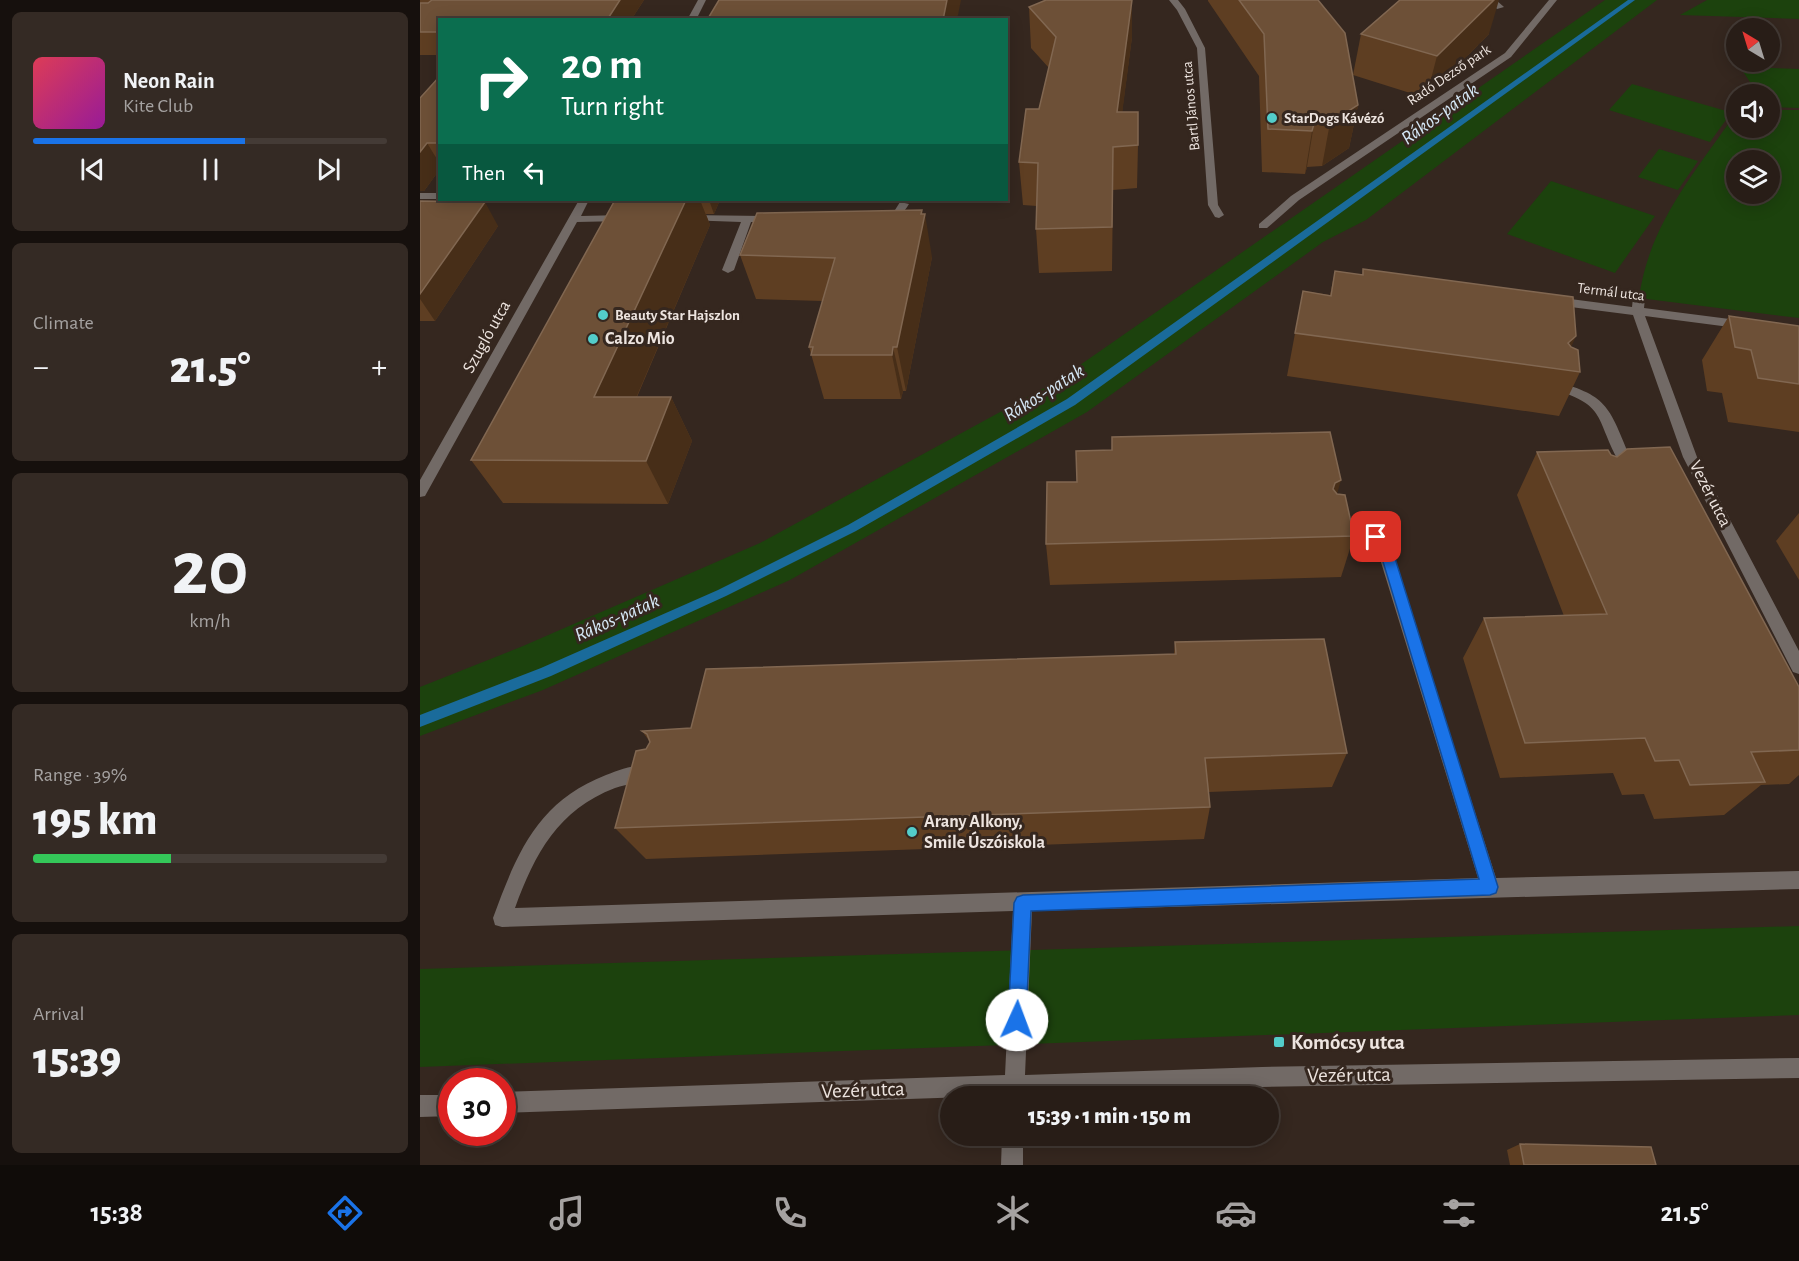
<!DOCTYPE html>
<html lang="en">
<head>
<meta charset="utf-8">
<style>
  body { margin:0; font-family:"Alegreya Sans",sans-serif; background:#342a24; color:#f1f3f6; height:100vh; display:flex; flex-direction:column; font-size:22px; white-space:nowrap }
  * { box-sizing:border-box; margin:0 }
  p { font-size:20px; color:#a5a2a1 }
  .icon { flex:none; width:33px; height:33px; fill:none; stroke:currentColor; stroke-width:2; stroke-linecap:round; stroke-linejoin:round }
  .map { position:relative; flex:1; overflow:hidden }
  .side { display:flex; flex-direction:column; gap:12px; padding:12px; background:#16100d; width:420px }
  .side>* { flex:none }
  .top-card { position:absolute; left:18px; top:18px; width:570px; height:183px; border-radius:0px; box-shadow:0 3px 15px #0003,0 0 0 2px #443b36; background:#0b6e4f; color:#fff; overflow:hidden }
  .needle { width:39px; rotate:322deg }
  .controls { position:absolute; left:1306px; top:18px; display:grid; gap:12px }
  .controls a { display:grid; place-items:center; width:54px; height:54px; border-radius:50%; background:#281d17; box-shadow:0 3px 15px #0003,0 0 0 2px #443b36; font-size:30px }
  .speed { position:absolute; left:18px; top:1068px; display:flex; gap:12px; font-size:30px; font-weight:700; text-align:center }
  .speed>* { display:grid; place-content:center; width:78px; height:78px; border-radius:50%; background:#281d17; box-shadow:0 3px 15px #0003,0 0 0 2px #443b36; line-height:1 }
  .speed .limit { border:9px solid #d22; background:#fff; color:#111 }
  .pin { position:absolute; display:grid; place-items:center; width:51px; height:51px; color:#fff; margin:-26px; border-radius:12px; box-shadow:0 3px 9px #0006 }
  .me { position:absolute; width:66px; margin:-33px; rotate:2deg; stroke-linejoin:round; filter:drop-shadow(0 0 4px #0008) }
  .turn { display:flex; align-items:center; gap:21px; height:126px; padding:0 24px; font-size:27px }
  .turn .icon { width:78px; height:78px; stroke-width:2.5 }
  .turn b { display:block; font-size:42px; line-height:51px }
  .then { display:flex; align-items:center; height:57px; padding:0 24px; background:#0003; gap:12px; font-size:22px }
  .big { font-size:45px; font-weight:800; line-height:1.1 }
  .side .tile { flex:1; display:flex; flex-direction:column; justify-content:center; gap:9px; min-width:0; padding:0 21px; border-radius:9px; background:#342a24 }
  .side .dial { align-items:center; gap:0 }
  .dial b { font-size:78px; line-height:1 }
  .song { display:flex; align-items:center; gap:18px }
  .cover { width:72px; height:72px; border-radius:9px; background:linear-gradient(135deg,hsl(350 70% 55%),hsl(300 70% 35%)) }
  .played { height:6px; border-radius:3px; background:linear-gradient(90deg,#1a73e8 60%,#443b36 60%) }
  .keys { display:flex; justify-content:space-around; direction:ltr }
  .heat { display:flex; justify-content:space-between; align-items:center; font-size:33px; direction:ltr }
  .charge { height:9px; border-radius:4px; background:linear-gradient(90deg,#34c759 39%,#443b36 0) }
  .trip { position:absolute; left:520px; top:1086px; width:339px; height:60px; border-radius:30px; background:#281d17; box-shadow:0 3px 15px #0003,0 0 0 2px #443b36; font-weight:800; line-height:60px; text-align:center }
  .tabs { display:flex; height:96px; justify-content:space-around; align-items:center; background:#100c09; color:#a5a2a1 }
  .tabs .icon { width:42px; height:42px }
  .tabs .active { color:#1a73e8 }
  .tabs b { font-size:27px; color:#f1f3f6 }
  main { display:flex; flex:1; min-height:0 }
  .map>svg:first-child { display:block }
  .green { fill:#1c420d; fill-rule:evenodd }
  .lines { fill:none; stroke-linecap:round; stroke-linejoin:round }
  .stream { fill:#1a6b9b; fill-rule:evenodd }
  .minor { fill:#726a66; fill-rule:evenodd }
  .wall { fill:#5e3e22 }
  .shaded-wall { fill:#472e18 }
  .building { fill:#6d5037; stroke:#816751; stroke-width:1.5 }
  .route { fill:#1a73e8; stroke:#114b97; stroke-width:1.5 }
  .poi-dot { fill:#53cdca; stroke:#35271f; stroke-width:2 }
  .labels { text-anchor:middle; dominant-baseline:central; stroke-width:6; stroke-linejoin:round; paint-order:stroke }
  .far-street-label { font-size:15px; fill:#ede4df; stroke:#35271f }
  .far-poi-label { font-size:15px; font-weight:bold; fill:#ede4df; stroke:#35271f; text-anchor:start }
  .street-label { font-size:18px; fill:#ede4df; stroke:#35271f }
  .poi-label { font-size:18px; font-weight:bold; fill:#ede4df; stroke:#35271f; text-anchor:start }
  .water-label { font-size:20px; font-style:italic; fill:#d5e7f5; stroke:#35271f }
  .near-poi-label { font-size:21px; font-weight:bold; fill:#ede4df; stroke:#35271f; text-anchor:start }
  .near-street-label { font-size:21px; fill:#ede4df; stroke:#35271f }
</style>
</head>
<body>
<main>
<section class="side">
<div class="tile">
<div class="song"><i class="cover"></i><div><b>Neon Rain</b><p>Kite Club</p></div></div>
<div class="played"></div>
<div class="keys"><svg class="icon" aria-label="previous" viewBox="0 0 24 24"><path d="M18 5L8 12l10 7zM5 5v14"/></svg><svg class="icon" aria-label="pause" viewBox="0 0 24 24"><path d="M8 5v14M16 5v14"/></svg><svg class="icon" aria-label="next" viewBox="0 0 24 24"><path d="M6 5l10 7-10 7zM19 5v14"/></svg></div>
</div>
<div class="tile"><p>Climate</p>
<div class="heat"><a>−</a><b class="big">21.5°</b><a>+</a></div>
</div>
<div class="tile dial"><b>20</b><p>km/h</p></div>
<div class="tile"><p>Range · 39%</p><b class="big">195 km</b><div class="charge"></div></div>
<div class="tile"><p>Arrival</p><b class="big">15:39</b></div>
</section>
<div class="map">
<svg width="1379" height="1165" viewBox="0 0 1379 1165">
  <rect width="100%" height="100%" fill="#35271f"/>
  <g class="green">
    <polygon points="1185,0 1237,0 946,220 903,242 667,412 370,580 123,690 0,736 0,687 103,646 340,543 637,381"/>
    <polygon points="1287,0 1379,0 1379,19 1260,15"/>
    <polygon points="1320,67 1379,69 1379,108 1350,107 1350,94 1338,94"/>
    <polygon points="1212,84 1310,112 1311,113 1290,142 1189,110"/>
    <path d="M1350,110H1379V318L1219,298C1229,224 1274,174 1315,114L1317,113V128H1350ZM1317,160H1350V194H1317Z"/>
    <polygon points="1239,149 1278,161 1258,190 1218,177"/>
    <polygon points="1131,181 1235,216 1195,273 1087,234"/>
    <polygon points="1379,926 1379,1015 0,1067 0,969"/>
  </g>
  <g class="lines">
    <polygon class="stream" points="1208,0 1215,0 655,405 436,531 306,596 131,676 0,727 0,715 121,668 298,590 428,525 647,399"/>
    <g class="minor">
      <polygon points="278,0 286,0 276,20 267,20"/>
      <polygon points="749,0 758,0 765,9 785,48 798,205 804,215 799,218 795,217 788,205 777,48 757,10"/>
      <polygon points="1067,0 1076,0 1084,7 1077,9"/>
      <polygon points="1129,0 1137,0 1091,57 879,200 847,228 839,228 839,224 871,196 1085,53"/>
      <rect x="0" y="193" width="20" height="6"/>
      <polygon points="159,200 169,200 161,216 203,215 208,218 203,221 157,222 5,496 0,497 0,480"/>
      <path d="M480,202L489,204C483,214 473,224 460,222V218L475,210Z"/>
      <polygon points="269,215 353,216 358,219 353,222 331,222 314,270 308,273 302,270 321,222 265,220 265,216"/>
      <polygon points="1219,294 1225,298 1224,308 1325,321 1331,325 1325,329 1225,316 1277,457 1379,651 1379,674 1373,672 1263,457 1213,315 1135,305 1129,301 1135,297 1212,307 1213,298"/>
      <path d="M1136,382C1189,395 1190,410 1210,457L1208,460H1198C1175,417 1186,404 1131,389L1130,386Z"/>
      <path d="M915,525C932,527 960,527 969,543L1076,878L1379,871V889L612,911L605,1075L842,1067L1379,1058V1078L842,1087L82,1113V1092L585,1075L593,911L82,927L75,925L73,918C97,853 117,802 186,775C201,769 219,762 235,768L238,774L235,780C222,784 208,783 195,788C138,810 115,853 95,908L1058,878L956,546L942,539L910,535L908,531L910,527Z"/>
      <polygon points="0,1095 32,1095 32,1116 0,1117"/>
      <polygon points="582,1136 603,1136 603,1165 581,1165"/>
    </g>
  </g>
  <g class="wall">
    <polygon points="0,0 224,0 211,20 20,20 20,55 0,55"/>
    <polygon points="788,0 898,0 938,105 929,148 902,166 887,167 885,174 842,172 839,76 788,1"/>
    <polygon points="609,7 712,37 702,112 718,145 717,188 693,190 692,271 619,273 616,229 617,206 603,205 599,162 619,109 629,68 611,48"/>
    <polygon points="941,34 1069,34 1006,98 933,75"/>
    <polygon points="20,76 20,169 4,191 0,98"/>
    <polygon points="195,200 300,200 294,214 286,214 290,225 217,397 251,397 272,441 248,504 83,503 51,460"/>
    <polygon points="481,200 522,200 520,201"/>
    <polygon points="0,201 78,226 15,321 0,321"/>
    <polygon points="320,255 512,257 486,391 483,391 481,399 404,399 389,347 403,301 336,299"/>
    <polygon points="943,269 1151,348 1160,372 1139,416 867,376 883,291 910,295 915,271 942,275"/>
    <polygon points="1309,316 1379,326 1379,432 1308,422 1302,393 1287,391 1282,360"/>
    <polygon points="1117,452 1191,455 1379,687 1379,775 1369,784 1341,785 1304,815 1234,819 1224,794 1202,795 1193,773 1080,778 1043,658 1064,618 1144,616 1097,495"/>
    <polygon points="917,494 934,536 921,577 630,585 626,544"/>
    <polygon points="1379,513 1379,580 1356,541"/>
    <polygon points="755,642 927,753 912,787 789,792 790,807 784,839 226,859 195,828 226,749 230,742 222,731 271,728 754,654"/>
    <polygon points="1100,1144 1236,1165 1090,1165 1087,1150"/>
  </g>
  <g class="shaded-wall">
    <polygon points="200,0 224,0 211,20 187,20"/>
    <polygon points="527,0 541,0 537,20 523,20"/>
    <polygon points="712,0 712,37 698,146 697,112"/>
    <polygon points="1074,0 1079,0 1069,34 1006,98 1017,56"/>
    <polygon points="938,105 929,148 902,166 910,123"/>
    <polygon points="894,124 887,167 885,174 892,131"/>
    <polygon points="7,143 20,164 20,169 4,191 0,191 0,152"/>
    <polygon points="266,200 280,200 290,225 198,440 174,397"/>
    <polygon points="289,200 300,200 294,214"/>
    <polygon points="65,202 78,226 15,321 0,299 0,294"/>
    <polygon points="502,210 504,221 505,214 512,257 486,391 477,347"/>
    <polygon points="1156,336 1141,370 1148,343"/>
    <polygon points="473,347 483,391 481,399 472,355"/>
    <polygon points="251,397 272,441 248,504 226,461"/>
    <polygon points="921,480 909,522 904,525 915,483"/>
  </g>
  <g class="building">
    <polygon points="12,0 200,0 187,20 20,20 20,32 0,32 0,3 8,3"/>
    <polygon points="299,0 527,0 523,20 287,20"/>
    <polygon points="626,0 712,0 697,112 718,112 718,145 693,147 692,227 616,229 618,163 599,162 606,109 619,109 636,37 609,7"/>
    <polygon points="819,0 898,0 925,33 938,105 910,123 894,124 892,131 848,129 844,34"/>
    <polygon points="980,0 1074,0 1017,56 941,34"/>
    <polygon points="20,76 20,143 7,143 0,152 0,98"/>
    <polygon points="195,200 266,200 174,397 251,397 226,461 51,460"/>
    <polygon points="0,201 65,202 0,294"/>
    <polygon points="502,210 501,214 505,214 496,257 477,347 473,347 472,355 391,355 393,347 389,347 415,258 320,255 337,213"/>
    <polygon points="943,269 1153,297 1156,336 1148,343 1151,347 1158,350 1160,372 875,333 883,291 911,296 915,271 943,275"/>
    <polygon points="1309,316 1379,326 1379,384 1338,378 1331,350 1315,347"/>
    <polygon points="910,432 921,480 915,483 913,489 917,494 925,495 934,536 626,544 627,482 657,482 656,451 692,450 692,437"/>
    <polygon points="1250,447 1379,687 1379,750 1331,752 1345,782 1270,785 1259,760 1235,761 1225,738 1105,743 1064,618 1187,614 1117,452 1188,450 1191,455 1197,457 1207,449"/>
    <polygon points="904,639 927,753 785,758 790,807 195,828 216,751 226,749 230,742 227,734 222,731 271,728 286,669 756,654 755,642"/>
    <polygon points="1100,1144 1231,1147 1236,1165 1104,1165"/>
  </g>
  <polygon class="route" points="956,532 967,539 974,555 1078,887 1076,893 1070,895 611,911 606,1020 604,1026 597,1029 591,1026 588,1020 594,903 597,897 603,895 1059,879 961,555 949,537"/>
  <g class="poi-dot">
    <circle cx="852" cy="118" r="6"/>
    <circle cx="183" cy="315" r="6"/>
    <circle cx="173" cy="339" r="6"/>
    <circle cx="492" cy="832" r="6"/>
    <rect x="853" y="1036" width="12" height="12" rx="3"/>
  </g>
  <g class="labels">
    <g class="far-street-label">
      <text transform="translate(1029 75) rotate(-34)">Radó Dezső park</text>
      <text transform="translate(771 106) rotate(-95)">Bartl János utca</text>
      <text transform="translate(1191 292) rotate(7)">Termál utca</text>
    </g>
    <g class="far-poi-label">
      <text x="864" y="118">StarDogs Kávézó</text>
      <text x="195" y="315">Beauty Star Hajszlon</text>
    </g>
    <g class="street-label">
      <text transform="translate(67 337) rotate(-61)">Szugló utca</text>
      <text transform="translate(1290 494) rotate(63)">Vezér utca</text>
    </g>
    <g class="poi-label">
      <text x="185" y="339">Calzo Mio</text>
      <text x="504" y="822">Arany Alkony,<tspan x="504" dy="21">Smile Úszóiskola</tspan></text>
    </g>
    <g class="water-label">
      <text transform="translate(1020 114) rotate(-36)">Rákos-patak</text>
      <text transform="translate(624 393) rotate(-32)">Rákos-patak</text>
      <text transform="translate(197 618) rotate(-24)">Rákos-patak</text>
    </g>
    <g class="near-poi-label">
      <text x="871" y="1042">Komócsy utca</text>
    </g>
    <g class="near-street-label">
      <text transform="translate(929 1075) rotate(-1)">Vezér utca</text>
      <text transform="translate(443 1090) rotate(-2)">Vezér utca</text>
    </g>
  </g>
</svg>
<div class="controls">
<a><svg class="needle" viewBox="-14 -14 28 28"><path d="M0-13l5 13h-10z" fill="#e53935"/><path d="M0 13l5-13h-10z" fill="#a5a2a1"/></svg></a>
<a><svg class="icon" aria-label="sound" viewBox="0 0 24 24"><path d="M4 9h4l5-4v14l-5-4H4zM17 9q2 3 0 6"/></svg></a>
<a><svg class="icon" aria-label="layers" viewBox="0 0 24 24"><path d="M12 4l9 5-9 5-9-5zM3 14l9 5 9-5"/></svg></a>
</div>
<div class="speed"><div class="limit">30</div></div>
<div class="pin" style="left:956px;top:537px;background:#d93025"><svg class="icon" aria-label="arrive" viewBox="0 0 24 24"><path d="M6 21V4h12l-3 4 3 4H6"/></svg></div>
<svg class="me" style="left:597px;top:1020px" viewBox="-20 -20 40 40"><circle r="19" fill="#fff"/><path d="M0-13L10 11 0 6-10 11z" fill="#1a73e8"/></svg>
<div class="trip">15:39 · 1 min · 150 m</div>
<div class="top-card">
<div class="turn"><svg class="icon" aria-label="right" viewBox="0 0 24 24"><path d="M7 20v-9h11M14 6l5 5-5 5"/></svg><div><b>20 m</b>Turn right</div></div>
<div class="then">Then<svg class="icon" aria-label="left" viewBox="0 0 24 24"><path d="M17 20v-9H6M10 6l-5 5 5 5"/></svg></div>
</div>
</div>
</main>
<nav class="tabs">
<b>15:38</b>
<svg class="icon active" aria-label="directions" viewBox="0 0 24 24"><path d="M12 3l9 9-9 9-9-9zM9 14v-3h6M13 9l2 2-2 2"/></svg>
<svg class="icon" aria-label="music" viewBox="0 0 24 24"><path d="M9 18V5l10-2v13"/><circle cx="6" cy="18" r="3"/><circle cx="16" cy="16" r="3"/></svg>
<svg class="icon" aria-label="phone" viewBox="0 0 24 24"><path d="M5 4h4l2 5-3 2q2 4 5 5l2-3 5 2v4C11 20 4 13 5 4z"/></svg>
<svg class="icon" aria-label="climate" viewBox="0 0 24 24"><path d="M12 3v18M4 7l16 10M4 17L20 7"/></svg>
<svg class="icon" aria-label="car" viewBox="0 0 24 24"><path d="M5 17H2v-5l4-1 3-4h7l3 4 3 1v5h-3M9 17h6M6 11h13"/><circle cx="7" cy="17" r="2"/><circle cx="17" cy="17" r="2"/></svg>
<svg class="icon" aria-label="filters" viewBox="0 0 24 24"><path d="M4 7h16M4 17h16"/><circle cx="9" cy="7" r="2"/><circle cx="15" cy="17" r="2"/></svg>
<b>21.5°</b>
</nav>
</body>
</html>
